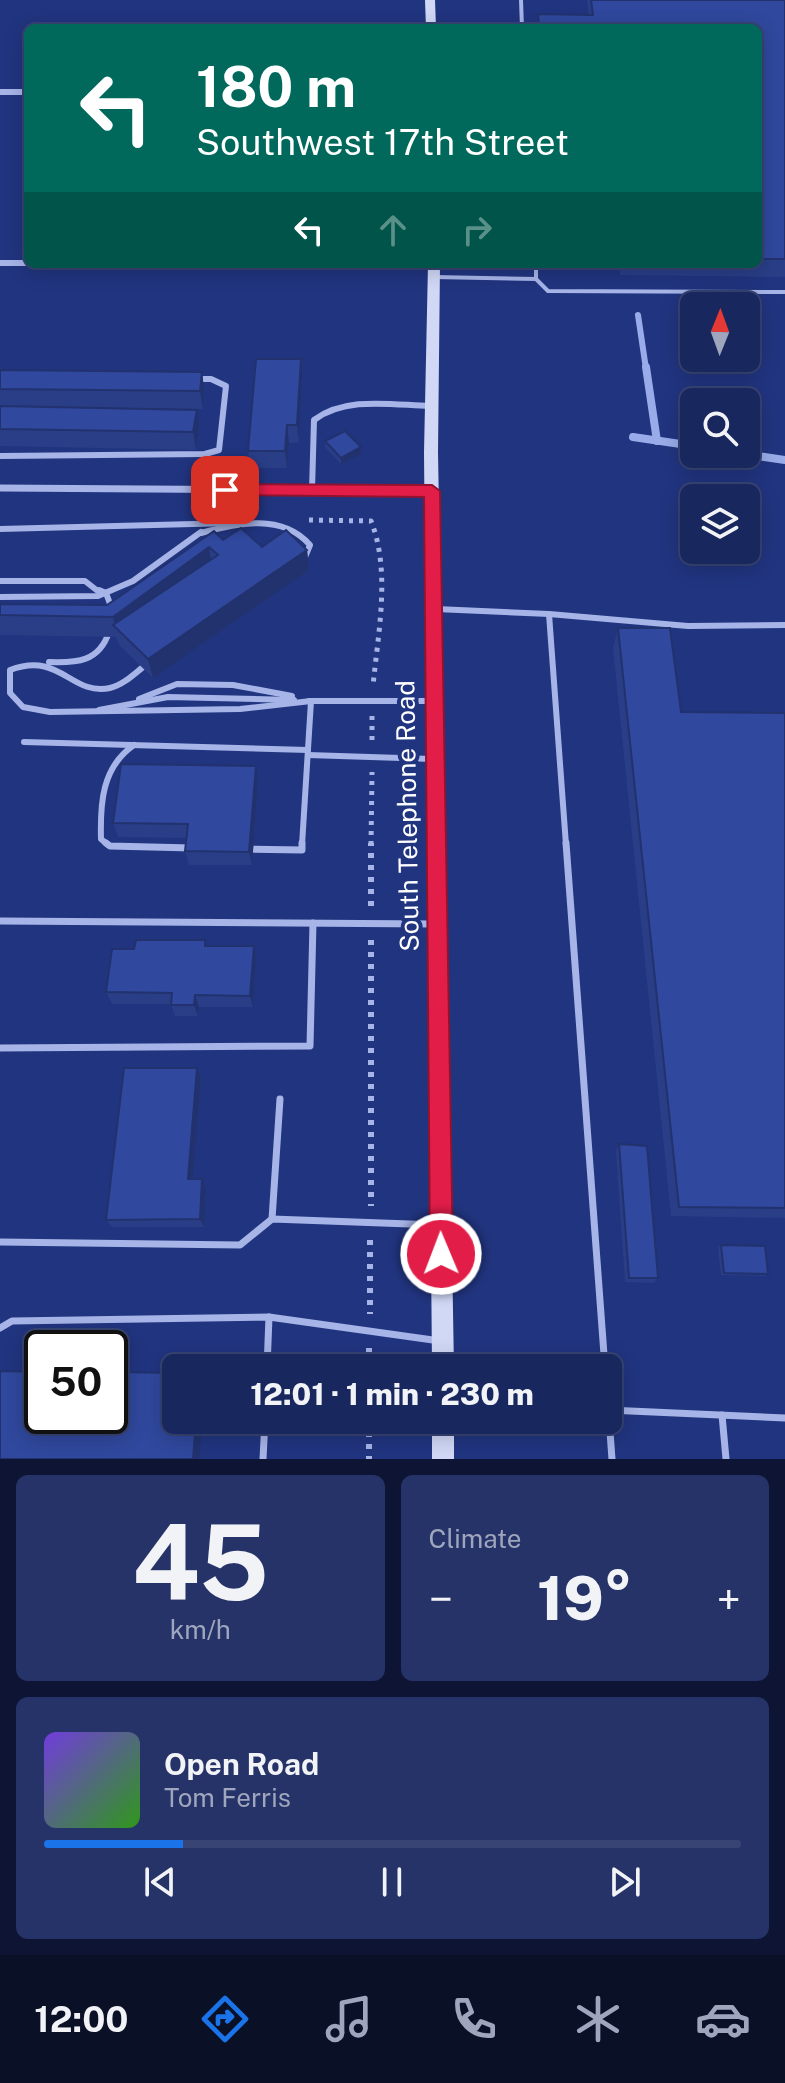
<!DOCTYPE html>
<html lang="en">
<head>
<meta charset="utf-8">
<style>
  body { margin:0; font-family:"Public Sans",sans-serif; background:#263368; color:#f1f3f6; height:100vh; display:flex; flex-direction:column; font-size:30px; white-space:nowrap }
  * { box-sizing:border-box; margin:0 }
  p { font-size:26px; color:#9fa5bd }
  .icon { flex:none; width:44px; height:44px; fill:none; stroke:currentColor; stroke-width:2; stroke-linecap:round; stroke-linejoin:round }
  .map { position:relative; height:1459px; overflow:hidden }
  .side { display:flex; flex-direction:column; gap:16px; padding:16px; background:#0e1534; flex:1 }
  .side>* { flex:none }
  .guide { position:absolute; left:24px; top:24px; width:738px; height:244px; border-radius:12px; box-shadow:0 4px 20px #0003,0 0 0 2px #374474; background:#00695c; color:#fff; overflow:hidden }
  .needle { width:52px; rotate:1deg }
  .fabs { position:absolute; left:680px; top:292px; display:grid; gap:16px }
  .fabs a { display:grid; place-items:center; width:80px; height:80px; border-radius:12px; background:#19275f; box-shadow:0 4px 20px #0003,0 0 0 2px #374474; font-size:40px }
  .speed { position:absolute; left:24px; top:1330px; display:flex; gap:16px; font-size:40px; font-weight:700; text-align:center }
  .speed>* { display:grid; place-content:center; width:104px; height:104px; border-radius:50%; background:#19275f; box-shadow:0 4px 20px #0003,0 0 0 2px #374474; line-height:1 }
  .speed .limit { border:4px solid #111; border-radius:12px; background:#fff; color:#111 }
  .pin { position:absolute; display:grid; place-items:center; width:68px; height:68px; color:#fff; margin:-34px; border-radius:16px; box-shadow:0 4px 12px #0006 }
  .me { position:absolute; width:88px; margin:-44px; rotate:359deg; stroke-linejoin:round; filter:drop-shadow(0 0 6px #0008) }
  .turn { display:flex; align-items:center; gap:28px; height:168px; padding:0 40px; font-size:36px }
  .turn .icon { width:104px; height:104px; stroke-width:2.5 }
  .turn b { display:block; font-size:56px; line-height:68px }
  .lanes { display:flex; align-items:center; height:76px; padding:0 40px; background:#0003; justify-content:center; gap:40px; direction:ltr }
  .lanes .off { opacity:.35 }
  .big { font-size:60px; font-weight:800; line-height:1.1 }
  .side .card { flex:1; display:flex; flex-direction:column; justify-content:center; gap:12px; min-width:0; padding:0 28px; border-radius:12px; background:#263368 }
  .side .dial { align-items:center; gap:0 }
  .dial b { font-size:104px; line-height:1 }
  .song { display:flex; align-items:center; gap:24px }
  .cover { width:96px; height:96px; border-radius:12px; background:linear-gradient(135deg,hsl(260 70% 55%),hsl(110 70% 35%)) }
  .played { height:8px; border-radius:4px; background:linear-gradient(90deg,#1a73e8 20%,#374474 20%) }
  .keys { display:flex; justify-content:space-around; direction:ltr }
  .heat { display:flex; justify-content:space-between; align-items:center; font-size:44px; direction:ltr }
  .side .tiles { flex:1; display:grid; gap:16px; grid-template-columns:1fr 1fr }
  .card:last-child { grid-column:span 2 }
  .trip { position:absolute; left:162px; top:1354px; width:460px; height:80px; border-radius:12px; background:#19275f; box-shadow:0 4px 20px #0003,0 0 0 2px #374474; font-weight:800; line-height:80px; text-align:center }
  .menu { display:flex; height:128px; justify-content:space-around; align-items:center; background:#0a1026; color:#9fa5bd }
  .menu .icon { width:56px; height:56px }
  .menu .active { color:#1a73e8 }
  .menu b { font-size:36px; color:#f1f3f6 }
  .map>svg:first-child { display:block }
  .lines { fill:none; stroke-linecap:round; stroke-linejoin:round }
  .stream-far1 { stroke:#99ace9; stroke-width:6 }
  .stream { stroke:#99ace9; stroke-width:8 }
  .path-far1 { stroke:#a6b4e7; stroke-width:5; stroke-dasharray:4 6; stroke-linecap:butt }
  .path { stroke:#a6b4e7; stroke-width:6; stroke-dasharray:5 7; stroke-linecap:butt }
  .lane-far2 { stroke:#a6b4e7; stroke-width:4 }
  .lane-far1 { stroke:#a6b4e7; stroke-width:6 }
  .lane { stroke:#a6b4e7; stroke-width:7 }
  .street-far1 { stroke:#a6b4e7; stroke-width:6 }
  .street { stroke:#a6b4e7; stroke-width:7 }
  .secondary { fill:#d0d8f6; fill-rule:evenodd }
  .wall { fill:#293e87 }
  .shaded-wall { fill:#22326e }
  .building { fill:#30489d; stroke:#22326e; stroke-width:2 }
  .route { fill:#e11d48; stroke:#92132f; stroke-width:2 }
  .labels { text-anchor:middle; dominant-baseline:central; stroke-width:8; stroke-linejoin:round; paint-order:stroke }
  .street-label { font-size:26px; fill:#fff; stroke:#21347f }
</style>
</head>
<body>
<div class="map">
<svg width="785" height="1459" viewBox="0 0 785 1459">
  <rect width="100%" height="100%" fill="#21347f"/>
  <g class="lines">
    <polyline class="stream-far1" points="638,315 646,369"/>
    <g class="stream">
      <polyline points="646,367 657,441"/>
      <polyline points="633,437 694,446"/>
      <polyline points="744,454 785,460"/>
    </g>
    <g class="path-far1">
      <path d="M309,520L371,521C391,571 378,633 373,686"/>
      <polyline points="372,716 372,742"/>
      <polyline points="371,845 372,772"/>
    </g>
    <g class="path">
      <polyline points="371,906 371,843"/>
      <polyline points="371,940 371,1206"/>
      <polyline points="370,1240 370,1314"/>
      <polyline points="369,1348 369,1368"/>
      <polyline points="369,1420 369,1459"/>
    </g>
    <g class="lane-far2">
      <polyline points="521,0 522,28"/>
      <polyline points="536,264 536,279"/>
      <polyline points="434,277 536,279 548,291 785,292"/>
    </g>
    <g class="lane-far1">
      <polyline points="0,456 205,454 219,450 226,386 211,379 195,379"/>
      <path d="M312,490L314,420C346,396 392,405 430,406"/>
      <polyline points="0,529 232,523"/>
      <path d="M201,533C238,523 282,513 310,545L305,557"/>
      <polyline points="0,581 85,581 99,592"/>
      <polyline points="99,590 106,593 112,609"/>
      <polyline points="0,597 98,596 133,581 201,532"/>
      <polyline points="436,609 549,614 688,626 785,625"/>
      <polyline points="549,614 566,845"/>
      <path d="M49,662C77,663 99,662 109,632"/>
      <path d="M147,664C136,672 124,685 110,688C70,696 61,651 10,670V693L23,707L50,712L240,709L311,701"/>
      <polyline points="139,699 177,684 233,685 292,696"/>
      <polyline points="309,701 434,701"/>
      <polyline points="99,710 168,697 294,700"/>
      <polyline points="24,742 308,750"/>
      <polyline points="308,755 432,759"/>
      <path d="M108,845L101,839C100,803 102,767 134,745"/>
      <polyline points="302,845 311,701"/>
    </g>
    <g class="lane">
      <polyline points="106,843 110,846 192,848"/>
      <polyline points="566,843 605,1368"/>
      <polyline points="247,849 302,850 302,843"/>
      <polyline points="0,921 433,924"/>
      <polyline points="0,1048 310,1046 313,923"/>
      <polyline points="272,1219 280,1099"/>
      <polyline points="0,1242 240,1245 272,1219 437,1225"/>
      <polyline points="0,1328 12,1321 269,1317 440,1341"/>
      <polyline points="267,1368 269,1317"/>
      <polyline points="608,1405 612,1459"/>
      <polyline points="608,1410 785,1418"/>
      <polyline points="722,1415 726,1459"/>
      <polyline points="263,1459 265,1420"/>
    </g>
    <g class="street-far1">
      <polyline points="0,92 28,92"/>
      <polyline points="0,263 28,263"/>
      <polyline points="147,264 434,266"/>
    </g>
    <polyline class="street" points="0,488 432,491"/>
    <g class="secondary">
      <polygon points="425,0 435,0 436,28 426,28"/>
      <polygon points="428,264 440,264 438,452 454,1368 432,1368 424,452"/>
      <rect x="432" y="1420" width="22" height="39"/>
    </g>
  </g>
  <g class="wall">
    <polygon points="587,0 785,0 785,277 620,275 619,264 758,264 758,28 537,28 538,14 589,15"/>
    <polygon points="0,370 202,372 204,389 203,409 42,407 199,427 196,450 0,446"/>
    <polygon points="302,377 299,442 289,443 287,468 250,468 248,451"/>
    <polygon points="325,441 361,447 362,454 341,464 325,447"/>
    <polygon points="223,540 262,547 307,550 309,570 153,678 119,645 116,637 0,635 0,604 107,605"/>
    <polygon points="618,628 681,712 785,713 785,1218 671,1216 613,648"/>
    <polygon points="256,766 258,780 252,865 189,865 185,851 186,838 118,837 113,823"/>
    <polygon points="254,946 256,959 253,1007 199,1007 198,1016 175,1016 171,1004 112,1004 106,992 134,949"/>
    <polygon points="201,1079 193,1179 202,1179 206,1188 204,1227 112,1227 106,1220"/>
    <polygon points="619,1144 658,1278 654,1283 625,1282 616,1151"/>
    <polygon points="721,1245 768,1274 765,1276 721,1275 718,1248"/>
  </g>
  <g class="shaded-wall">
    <polygon points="301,359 302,377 299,442 297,425"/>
    <polygon points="202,372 204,389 203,409 200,391"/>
    <polygon points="197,410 199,427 196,450 193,432"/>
    <polygon points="287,425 289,443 287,468 285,451"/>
    <polygon points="361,447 362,454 341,464 341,458"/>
    <polygon points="209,547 212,568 116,629 113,617"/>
    <polygon points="307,550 309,570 153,678 148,659"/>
    <polygon points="256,766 258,780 252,865 249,852"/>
    <polygon points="254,946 256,959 253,1007 250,996"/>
    <polygon points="195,995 199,1007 198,1016 194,1005"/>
    <polygon points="197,1068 201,1079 192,1188 188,1179"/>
    <polygon points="202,1179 206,1188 204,1227 200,1219"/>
    <polygon points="196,1420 203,1420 199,1459 193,1459"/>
  </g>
  <g class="building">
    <polygon points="591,0 785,0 785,259 758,259 758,28 539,28 538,14 593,15"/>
    <polygon points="256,359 301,359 297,425 287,425 285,451 248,451"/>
    <polygon points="0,370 202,372 200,391 0,389"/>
    <polygon points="0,406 197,410 193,432 0,429"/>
    <polygon points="345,431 361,447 341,458 325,441"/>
    <polygon points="241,528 262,547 286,530 307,550 148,659 113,625 218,555 209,547 113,617 0,615 0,604 107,605 214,531 223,540"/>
    <polygon points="618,628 670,628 681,712 785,713 785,1208 679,1207"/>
    <polygon points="121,764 256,766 249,852 185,851 188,824 113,823"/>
    <polygon points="136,940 205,940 205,946 254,946 250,996 195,995 194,1005 171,1005 172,993 106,992 112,949 134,949"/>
    <polygon points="124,1068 197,1068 188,1179 202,1179 200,1219 106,1220"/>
    <polygon points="619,1144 647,1146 658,1278 629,1278"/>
    <polygon points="721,1245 765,1246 768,1274 724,1273"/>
    <polygon points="0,1371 42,1372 42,1416 110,1416 110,1372 176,1373 176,1420 196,1420 193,1459 0,1459"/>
  </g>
  <polygon class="route" points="225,484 432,485 440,491 453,1254 449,1262 441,1266 433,1262 430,1254 424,497 225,495 217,490"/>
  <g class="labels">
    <g class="street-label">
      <text transform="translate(407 816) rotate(-91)">South Telephone Road</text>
    </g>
  </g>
</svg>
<div class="fabs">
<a><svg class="needle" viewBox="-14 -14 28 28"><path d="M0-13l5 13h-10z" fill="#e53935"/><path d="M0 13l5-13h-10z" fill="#9fa5bd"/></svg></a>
<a><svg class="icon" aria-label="search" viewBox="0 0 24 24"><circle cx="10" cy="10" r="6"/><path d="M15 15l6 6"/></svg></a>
<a><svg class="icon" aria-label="layers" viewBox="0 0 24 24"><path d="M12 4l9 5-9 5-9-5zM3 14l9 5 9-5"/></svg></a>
</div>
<div class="speed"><div class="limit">50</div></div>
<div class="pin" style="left:225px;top:490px;background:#d93025"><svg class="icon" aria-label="arrive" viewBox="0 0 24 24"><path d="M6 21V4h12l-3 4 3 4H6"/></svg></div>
<svg class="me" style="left:441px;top:1254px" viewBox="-20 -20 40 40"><circle r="17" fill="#e11d48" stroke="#fff" stroke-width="3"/><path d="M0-11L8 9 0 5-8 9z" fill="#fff"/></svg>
<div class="trip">12:01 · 1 min · 230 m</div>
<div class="guide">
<div class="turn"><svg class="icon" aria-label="left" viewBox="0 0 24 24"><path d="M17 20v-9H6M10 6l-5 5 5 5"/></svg><div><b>180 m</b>Southwest 17th Street</div></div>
<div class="lanes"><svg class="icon" aria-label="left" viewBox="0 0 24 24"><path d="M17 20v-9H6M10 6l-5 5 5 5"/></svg><svg class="icon off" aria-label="ahead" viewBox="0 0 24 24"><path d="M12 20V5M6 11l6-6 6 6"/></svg><svg class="icon off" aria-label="right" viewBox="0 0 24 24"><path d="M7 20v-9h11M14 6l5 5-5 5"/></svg></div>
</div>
</div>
<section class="side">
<div class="tiles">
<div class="card dial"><b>45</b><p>km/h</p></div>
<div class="card"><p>Climate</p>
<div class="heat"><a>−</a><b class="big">19°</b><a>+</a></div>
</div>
<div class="card">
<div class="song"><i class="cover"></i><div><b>Open Road</b><p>Tom Ferris</p></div></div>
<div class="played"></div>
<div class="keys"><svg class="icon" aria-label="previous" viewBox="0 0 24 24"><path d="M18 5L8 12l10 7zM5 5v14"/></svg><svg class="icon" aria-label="pause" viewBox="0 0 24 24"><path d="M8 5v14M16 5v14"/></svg><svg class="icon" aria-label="next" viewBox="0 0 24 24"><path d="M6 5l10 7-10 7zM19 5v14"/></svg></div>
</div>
</div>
</section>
<nav class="menu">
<b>12:00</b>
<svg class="icon active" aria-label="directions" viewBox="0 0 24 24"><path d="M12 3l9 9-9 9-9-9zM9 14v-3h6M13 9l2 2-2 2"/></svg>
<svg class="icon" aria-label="music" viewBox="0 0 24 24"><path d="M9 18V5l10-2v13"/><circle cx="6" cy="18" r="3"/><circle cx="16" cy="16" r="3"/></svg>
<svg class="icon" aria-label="phone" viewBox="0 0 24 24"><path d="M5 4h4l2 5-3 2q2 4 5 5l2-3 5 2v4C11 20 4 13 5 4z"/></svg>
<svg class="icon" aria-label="climate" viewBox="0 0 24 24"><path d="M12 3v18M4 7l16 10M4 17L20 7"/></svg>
<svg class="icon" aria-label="car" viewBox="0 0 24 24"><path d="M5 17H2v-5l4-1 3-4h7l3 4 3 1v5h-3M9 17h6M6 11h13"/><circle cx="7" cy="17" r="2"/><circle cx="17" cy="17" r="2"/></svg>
</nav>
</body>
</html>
